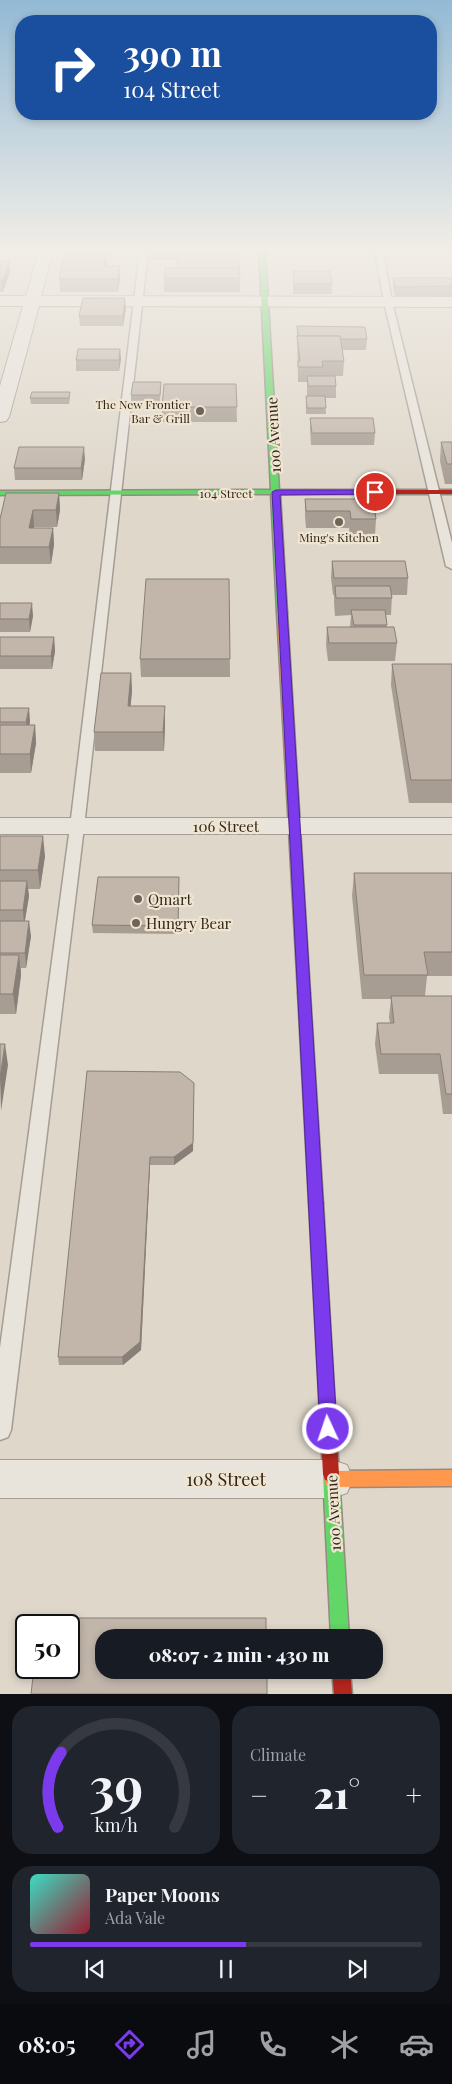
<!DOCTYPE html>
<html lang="en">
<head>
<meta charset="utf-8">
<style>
  body { margin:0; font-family:"Playfair Display",serif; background:#20242c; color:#f1f3f6; height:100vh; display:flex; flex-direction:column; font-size:19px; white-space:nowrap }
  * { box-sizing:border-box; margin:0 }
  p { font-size:16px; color:#9ea1a6 }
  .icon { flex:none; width:28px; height:28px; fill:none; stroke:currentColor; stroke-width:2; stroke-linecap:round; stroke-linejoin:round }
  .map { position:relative; height:1694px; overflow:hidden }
  .drawer { display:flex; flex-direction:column; gap:12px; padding:12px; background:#0d0f14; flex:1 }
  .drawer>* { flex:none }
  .banner { position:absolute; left:15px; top:15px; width:422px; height:105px; border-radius:20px; box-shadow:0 2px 8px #0003; background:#1a4fa0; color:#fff; overflow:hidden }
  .speed { position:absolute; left:15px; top:1614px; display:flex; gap:10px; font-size:25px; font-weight:700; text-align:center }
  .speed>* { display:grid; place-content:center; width:65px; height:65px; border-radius:50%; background:#171b24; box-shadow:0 2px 8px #0003; line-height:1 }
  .speed .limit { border:2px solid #111; border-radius:8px; background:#fff; color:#111 }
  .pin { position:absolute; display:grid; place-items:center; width:42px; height:42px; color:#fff; margin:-21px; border:2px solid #fff; border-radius:50%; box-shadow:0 1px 5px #0007 }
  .me { position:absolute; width:55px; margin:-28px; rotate:357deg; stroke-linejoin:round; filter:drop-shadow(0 0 4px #0008) }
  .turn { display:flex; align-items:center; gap:18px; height:105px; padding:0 25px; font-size:22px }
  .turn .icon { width:65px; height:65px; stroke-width:2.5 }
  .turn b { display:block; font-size:35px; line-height:42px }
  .big { font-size:38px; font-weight:800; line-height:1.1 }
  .drawer .widget { flex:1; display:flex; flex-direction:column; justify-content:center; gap:8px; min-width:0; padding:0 18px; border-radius:20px; background:#20242c }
  .drawer .dial { align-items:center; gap:0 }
  .dial svg { height:130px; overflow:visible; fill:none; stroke:#363941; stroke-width:7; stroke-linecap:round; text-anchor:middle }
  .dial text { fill:#f1f3f6; stroke:none }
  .song { display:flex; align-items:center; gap:15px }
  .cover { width:60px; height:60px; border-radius:8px; background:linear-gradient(135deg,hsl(170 70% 55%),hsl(350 70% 35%)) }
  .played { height:5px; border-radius:2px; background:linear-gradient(90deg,#7c3aed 55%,#363941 55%) }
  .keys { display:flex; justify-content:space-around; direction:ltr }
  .heat { display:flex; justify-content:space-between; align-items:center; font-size:28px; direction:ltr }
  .drawer .tiles { flex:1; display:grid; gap:12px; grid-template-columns:1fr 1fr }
  .widget:last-child { grid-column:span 2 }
  .trip { position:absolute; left:95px; top:1629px; width:288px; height:50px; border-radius:20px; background:#171b24; box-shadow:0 2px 8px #0003; font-weight:800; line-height:50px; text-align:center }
  .tab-bar { display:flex; height:80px; justify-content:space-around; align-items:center; background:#090b0e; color:#9ea1a6 }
  .tab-bar .icon { width:35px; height:35px }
  .tab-bar .current { color:#7c3aed }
  .tab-bar b { font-size:22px; color:#f1f3f6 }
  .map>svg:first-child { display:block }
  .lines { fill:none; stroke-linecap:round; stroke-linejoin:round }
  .lane-casing { stroke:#a49d94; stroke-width:3 }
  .street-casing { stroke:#a49d94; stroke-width:2 }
  .fast-casing { stroke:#948c83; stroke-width:3 }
  .slow-casing { stroke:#948c83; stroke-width:3 }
  .jam-casing { stroke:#948c83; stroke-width:3 }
  .lane { fill:#e8e3db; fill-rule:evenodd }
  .street { fill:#e8e3db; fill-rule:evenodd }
  .fast { fill:#63d668; fill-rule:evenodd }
  .slow { fill:#ff974d; fill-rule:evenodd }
  .jam { fill:#b3261e; fill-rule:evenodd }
  .wall { fill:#a79d93 }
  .shaded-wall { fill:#887f78 }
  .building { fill:#c2b6ab; stroke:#887f78 }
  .route { fill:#7c3aed; stroke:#51269a }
  .poi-dot { fill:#6e645a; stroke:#f0e5d0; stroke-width:2 }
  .labels { text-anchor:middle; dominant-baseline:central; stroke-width:4.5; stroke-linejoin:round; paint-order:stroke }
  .far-poi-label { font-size:12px; fill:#31261d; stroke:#f0e5d0; text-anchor:end }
  .far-street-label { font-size:12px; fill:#31261d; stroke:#f0e5d0 }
  .street-label { font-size:15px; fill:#31261d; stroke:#f0e5d0 }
  .poi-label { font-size:15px; fill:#31261d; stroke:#f0e5d0; text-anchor:start }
  .near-street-label { font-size:18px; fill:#31261d; stroke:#f0e5d0 }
</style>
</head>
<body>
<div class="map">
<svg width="452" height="1694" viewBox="0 0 452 1694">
  <rect width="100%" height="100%" fill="#dfd7ca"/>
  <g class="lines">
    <defs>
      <g id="lane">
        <polygon points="140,251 148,251 84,827 11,1430 8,1437 0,1440 0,1348 70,827"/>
        <polygon points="375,251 383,251 392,302 452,543 452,569 446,566 384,302"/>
      </g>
      <g id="street">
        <polygon points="39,251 53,251 41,296 452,297 452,307 39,306 9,417 6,421 0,422 0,386 23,306 0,306 0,296 26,296"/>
        <rect x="0" y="818" width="452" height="16"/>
        <polygon points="0,1460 332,1460 347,1465 353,1479 347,1493 332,1498 0,1498"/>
      </g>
      <g id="fast">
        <polygon points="259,251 265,251 279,490 288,492 280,494 287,612 282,615 277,612 271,494 0,495 0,491 271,490"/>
        <polygon points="304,989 308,990 310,993 323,1203 321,1207 316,1209 311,1207 309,1203 298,993 300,990"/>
        <polygon points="331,1466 337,1468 339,1474 349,1638 331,1638 323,1474 325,1468"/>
      </g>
      <g id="slow">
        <polygon points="282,609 287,612 310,993 308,996 300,996 298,993 277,612"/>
        <polygon points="452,1470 452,1486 332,1487 326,1485 324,1479 326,1473 332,1471"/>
      </g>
      <g id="jam">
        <rect x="281" y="490" width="171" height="4"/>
        <polygon points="316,1197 321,1199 323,1203 339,1474 337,1480 331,1482 325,1480 323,1474 309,1203 311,1199"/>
        <polygon points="332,1670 350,1670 352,1694 334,1694"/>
      </g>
    </defs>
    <use href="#lane" class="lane-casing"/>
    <use href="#street" class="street-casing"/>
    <use href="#fast" class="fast-casing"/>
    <use href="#slow" class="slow-casing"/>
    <use href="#jam" class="jam-casing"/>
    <use href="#lane" class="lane"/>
    <use href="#street" class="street"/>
    <use href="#fast" class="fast"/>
    <use href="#slow" class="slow"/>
    <use href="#jam" class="jam"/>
  </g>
  <g class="wall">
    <polygon points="150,251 239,251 240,292 164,292 164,278 177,268 177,260 150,260"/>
    <polygon points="0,261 10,271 3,292 0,292"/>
    <polygon points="107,264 107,266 120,279 118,292 60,292 59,279"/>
    <polygon points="293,271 332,284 332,294 293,294"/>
    <polygon points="393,278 452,278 452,296 395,297 393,288"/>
    <polygon points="126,308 123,326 80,326 79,316"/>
    <polygon points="297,326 367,339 366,350 342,350 344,361 343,376 322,376 336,386 336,398 325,398 326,414 306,414 306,396 307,396 307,382 298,382"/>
    <polygon points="121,359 119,371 76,371 76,360"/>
    <polygon points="236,384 237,422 162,422 162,407"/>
    <polygon points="161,388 160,401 131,401 131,395"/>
    <polygon points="30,398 70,398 69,404 31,404"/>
    <polygon points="310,418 375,433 374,445 311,445 310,429"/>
    <polygon points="441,442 452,442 452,484 445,484 440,461"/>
    <polygon points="85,459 82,480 15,480 14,468"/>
    <polygon points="59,493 60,510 57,527 34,527 34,528 53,528 54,545 51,564 0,564 0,519"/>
    <polygon points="305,499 373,499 376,519 375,535 350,535 349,528 306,528 305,516"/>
    <polygon points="332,561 408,578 407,595 392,595 391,615 386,615 387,627 397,643 395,661 328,661 326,645 327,627 350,627 351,615 335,616 334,603 334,595 333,595 331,578"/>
    <polygon points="229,579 230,677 141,677 140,659"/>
    <polygon points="0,603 33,616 30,632 0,632"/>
    <polygon points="0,637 54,637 55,651 52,669 0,669"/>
    <polygon points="392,664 452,664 452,803 409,803 391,685"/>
    <polygon points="131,673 132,691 130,706 165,725 164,751 95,751 94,732"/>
    <polygon points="0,708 30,721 29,725 35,725 36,743 31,773 0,773"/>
    <polygon points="0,836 45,856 40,889 28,889 29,896 25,921 31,936 26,968 21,968 21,975 16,1014 0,1014"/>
    <polygon points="354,873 452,873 452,976 427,976 425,996 452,996 452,1114 443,1114 438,1074 379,1074 375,1044 377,1023 390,1023 389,1017 391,999 362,999 352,896"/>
    <polygon points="179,877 178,934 93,933 92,925"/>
    <polygon points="87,1071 193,1151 174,1165 150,1165 141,1350 123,1365 59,1365 58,1357"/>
  </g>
  <g class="shaded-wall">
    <polygon points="106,251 107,264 105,279 104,266"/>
    <polygon points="9,261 10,271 3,292 2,282"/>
    <polygon points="120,266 120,279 118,292 118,279"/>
    <polygon points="125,298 126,308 123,326 123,316"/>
    <polygon points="120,349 121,359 119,371 119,360"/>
    <polygon points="84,447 85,459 82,480 81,468"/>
    <polygon points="59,493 60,510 57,527 56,510"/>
    <polygon points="33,510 34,527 30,545 29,528"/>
    <polygon points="53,528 54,545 51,564 49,547"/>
    <polygon points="32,603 33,616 30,632 29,619"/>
    <polygon points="54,637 55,651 52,669 51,656"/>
    <polygon points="131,673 132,691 129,725 128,706"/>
    <polygon points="165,706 165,725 164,751 163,732"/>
    <polygon points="29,708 30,721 28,736 26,722"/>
    <polygon points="35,725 36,743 31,773 30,754"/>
    <polygon points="43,836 45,856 40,889 38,870"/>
    <polygon points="27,881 29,896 24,925 23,910"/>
    <polygon points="29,921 31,936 26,968 25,953"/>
    <polygon points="19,955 21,975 16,1014 13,994"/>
    <polygon points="5,1044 8,1065 1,1111 0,1078"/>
    <polygon points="194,1091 193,1151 174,1165 174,1157"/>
    <polygon points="150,1157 150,1165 141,1350 123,1365 122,1357"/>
  </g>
  <g class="building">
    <polygon points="66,251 106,251 104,266 120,266 118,279 59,279"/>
    <polygon points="178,251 239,251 239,268 177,268"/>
    <polygon points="0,261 9,261 2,282 0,282"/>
    <polygon points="165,268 239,268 240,278 164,278"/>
    <polygon points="293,271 330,271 332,284 294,284"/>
    <polygon points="393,278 452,278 452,286 395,287"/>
    <polygon points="83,298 125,298 123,316 79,316"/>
    <polygon points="297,326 365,327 367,339 341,339 340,336 298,336"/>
    <polygon points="297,336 340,336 344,361 322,361 323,367 298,367 298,361 300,361"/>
    <polygon points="78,349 120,349 119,360 76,360"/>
    <polygon points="307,376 335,376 336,386 308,386"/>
    <polygon points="133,382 161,382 160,395 131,395"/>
    <polygon points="164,384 236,384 237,407 162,407"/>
    <polygon points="32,392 70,392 69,398 30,398"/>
    <polygon points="306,396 325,396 326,408 307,408"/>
    <polygon points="310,418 373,418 375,433 312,433"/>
    <polygon points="441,442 452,442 452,464 447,464"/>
    <polygon points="19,447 84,447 81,468 14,468"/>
    <polygon points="6,493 59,493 56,510 33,510 29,528 53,528 49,547 0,547 0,519"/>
    <polygon points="305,499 373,499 376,519 351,519 350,511 306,511"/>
    <polygon points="332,561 405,561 408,578 334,578"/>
    <polygon points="146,579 229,579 230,659 140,659"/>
    <polygon points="335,586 390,586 392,598 336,598"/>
    <polygon points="0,603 32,603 29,619 0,619"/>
    <polygon points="351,610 385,610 387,625 354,625"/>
    <polygon points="327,627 394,627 397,643 329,643"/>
    <polygon points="0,637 54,637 51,656 0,656"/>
    <polygon points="392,664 452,664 452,780 411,780"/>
    <polygon points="101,673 131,673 128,706 165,706 163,732 94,732"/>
    <polygon points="0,708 29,708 26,722 0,722"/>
    <polygon points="0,725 35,725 30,754 0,754"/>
    <polygon points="0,836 43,836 38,870 0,870"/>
    <polygon points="354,873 452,873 452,952 424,952 428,975 364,975"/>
    <polygon points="98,877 179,877 178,926 92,925"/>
    <polygon points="0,881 27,881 23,910 0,910"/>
    <polygon points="0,921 29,921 25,953 0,953"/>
    <polygon points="0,955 19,955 13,994 0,994"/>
    <polygon points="391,996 452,996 452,1094 446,1094 440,1054 381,1054 377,1023 394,1023"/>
    <polygon points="0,1044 5,1044 0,1078"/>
    <polygon points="87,1071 180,1072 194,1083 193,1143 174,1157 150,1157 140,1342 122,1357 58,1357"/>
    <polygon points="38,1618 266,1618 266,1638 104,1638 104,1670 267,1670 267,1694 31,1694 34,1668 69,1668 69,1625 38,1625"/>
  </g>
  <linearGradient id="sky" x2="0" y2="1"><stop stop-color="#93bad5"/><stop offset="0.51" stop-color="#f1ede7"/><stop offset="1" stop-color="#f1ede7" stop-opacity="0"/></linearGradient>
  <rect width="452" height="488" fill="url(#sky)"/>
  <polygon class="route" points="375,490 379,492 378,494 280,495 337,1429 334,1434 328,1437 322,1434 320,1429 272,492 276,490"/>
  <g class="poi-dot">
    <circle cx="200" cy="411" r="5"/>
    <circle cx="339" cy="522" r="5"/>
    <circle cx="138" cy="899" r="5"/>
    <circle cx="136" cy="923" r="5"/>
  </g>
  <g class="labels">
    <g class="far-poi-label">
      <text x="190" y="404">The New Frontier<tspan x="190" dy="14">Bar &amp; Grill</tspan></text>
      <text x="339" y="537" text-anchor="middle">Ming's Kitchen</text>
    </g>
    <g class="far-street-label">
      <text x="226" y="493">104 Street</text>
    </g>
    <g class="street-label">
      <text transform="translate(273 435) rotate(-93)">100 Avenue</text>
      <text x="226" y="826">106 Street</text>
      <text transform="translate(333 1513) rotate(-93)">100 Avenue</text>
    </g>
    <g class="poi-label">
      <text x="148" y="899">Qmart</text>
      <text x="146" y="923">Hungry Bear</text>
    </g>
    <g class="near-street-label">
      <text x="226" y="1479">108 Street</text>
    </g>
  </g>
</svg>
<div class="speed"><div class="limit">50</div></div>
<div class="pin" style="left:375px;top:492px;background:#d93025"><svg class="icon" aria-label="arrive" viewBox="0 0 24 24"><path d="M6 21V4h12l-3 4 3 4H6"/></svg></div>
<svg class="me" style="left:328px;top:1429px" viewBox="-20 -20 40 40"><circle r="17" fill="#7c3aed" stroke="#fff" stroke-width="3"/><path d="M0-11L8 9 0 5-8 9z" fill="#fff"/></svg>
<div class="trip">08:07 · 2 min · 430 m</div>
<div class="banner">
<div class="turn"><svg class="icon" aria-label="right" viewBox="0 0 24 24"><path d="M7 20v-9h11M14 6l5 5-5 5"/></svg><div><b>390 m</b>104 Street</div></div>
</div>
</div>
<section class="drawer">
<div class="tiles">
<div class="widget dial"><svg viewBox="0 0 100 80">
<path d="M14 69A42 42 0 1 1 86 69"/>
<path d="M14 69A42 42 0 0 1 16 23" stroke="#7c3aed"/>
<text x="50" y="56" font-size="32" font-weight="700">39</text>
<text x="50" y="72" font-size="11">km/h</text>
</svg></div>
<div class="widget"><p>Climate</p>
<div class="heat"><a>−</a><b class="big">21°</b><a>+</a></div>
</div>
<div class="widget">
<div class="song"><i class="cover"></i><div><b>Paper Moons</b><p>Ada Vale</p></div></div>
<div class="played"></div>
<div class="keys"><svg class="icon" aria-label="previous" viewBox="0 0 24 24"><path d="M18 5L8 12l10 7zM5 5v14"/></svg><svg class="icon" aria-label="pause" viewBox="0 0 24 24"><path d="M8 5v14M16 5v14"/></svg><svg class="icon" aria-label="next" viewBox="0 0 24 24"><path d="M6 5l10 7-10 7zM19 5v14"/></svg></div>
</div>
</div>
</section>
<nav class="tab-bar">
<b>08:05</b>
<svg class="icon current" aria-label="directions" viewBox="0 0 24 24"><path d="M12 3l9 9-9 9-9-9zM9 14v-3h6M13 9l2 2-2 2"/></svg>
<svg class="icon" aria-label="music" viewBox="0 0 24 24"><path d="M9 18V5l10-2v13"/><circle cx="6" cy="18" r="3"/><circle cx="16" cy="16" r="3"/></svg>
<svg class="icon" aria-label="phone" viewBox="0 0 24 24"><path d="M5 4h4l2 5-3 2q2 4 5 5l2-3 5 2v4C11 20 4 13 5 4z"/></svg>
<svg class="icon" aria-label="climate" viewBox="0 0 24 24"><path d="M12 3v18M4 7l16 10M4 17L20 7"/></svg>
<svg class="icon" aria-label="car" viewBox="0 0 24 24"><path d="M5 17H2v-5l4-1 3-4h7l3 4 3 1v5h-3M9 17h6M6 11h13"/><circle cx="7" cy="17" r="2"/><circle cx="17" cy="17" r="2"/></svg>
</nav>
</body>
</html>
